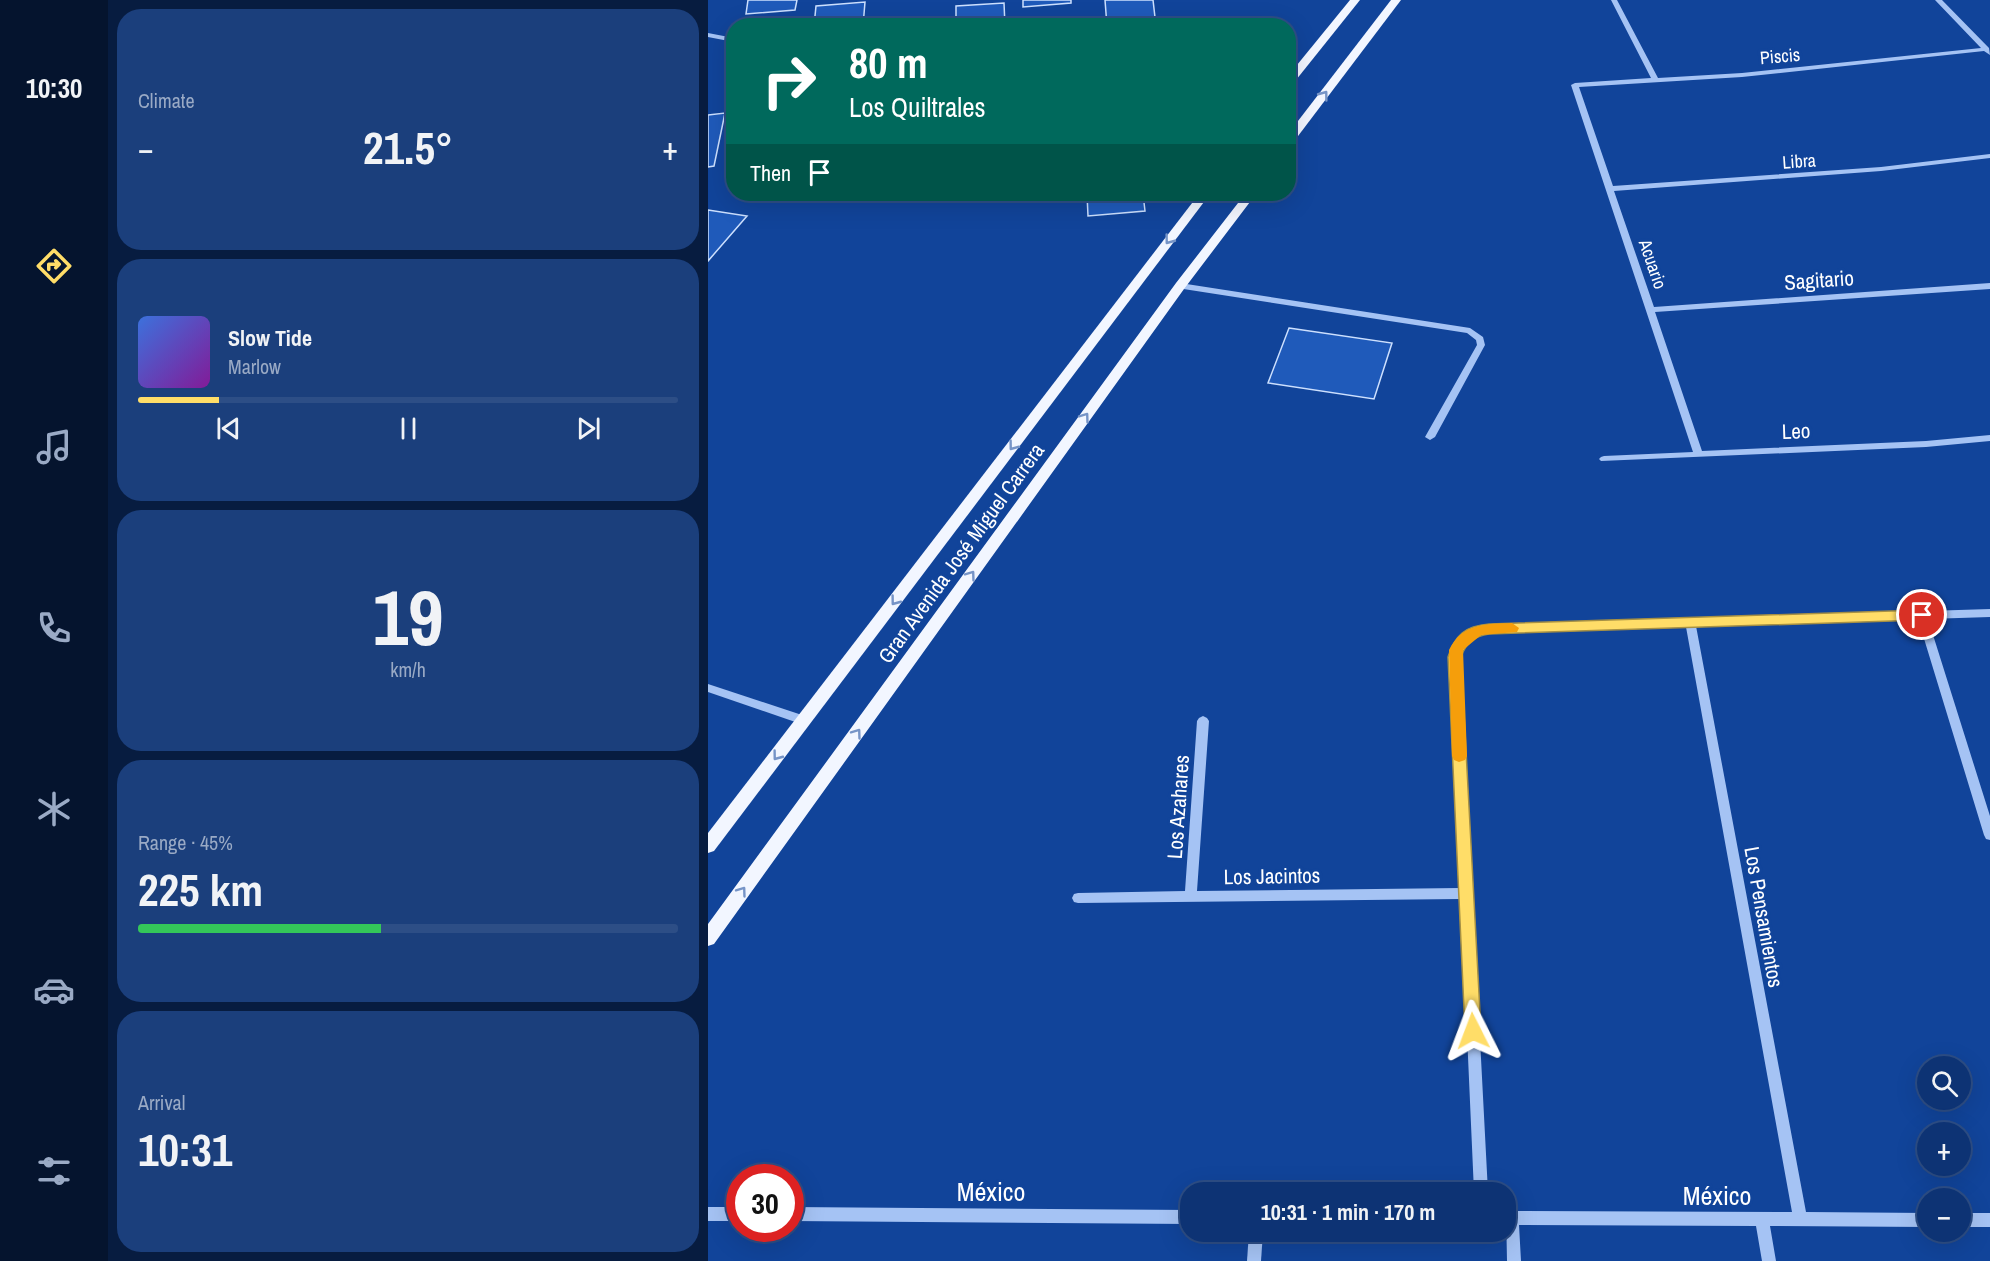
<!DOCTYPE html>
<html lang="en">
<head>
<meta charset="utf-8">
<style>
  body { margin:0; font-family:"Archivo Narrow",sans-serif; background:#1b3f7c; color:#f1f3f6; height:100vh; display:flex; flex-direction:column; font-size:22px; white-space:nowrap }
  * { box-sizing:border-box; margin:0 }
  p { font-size:20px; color:#9aaac5 }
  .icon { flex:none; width:33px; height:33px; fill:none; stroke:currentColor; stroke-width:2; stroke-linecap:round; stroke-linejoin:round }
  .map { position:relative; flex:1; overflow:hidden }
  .details { display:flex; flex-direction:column; gap:9px; padding:9px; background:#071c40; width:600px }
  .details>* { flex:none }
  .guide { position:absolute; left:18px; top:18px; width:570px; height:183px; border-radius:24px; box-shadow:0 6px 24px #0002,0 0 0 2px #2d4e86; background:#00695c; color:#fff; overflow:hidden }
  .tools { position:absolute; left:1209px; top:1056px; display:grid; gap:12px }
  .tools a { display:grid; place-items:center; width:54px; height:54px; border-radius:50%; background:#0d3374; box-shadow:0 6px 24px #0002,0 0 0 2px #2d4e86; font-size:30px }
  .speed { position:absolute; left:18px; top:1164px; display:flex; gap:12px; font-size:30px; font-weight:700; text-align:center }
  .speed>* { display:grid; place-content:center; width:78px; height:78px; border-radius:50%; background:#0d3374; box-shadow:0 6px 24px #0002,0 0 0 2px #2d4e86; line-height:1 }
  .speed .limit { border:9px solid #d22; background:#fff; color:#111 }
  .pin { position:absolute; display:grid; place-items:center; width:51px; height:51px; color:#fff; margin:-26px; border:3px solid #fff; border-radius:50%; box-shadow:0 2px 6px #0007 }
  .me { position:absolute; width:66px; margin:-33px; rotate:357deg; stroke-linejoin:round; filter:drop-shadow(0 0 4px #0008) }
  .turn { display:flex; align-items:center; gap:21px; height:126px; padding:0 24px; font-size:27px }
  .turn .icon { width:78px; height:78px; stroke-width:2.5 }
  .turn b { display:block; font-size:42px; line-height:51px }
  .then { display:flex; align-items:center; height:57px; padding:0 24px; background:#0003; gap:12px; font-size:22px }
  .big { font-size:45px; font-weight:700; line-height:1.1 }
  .details .tile { flex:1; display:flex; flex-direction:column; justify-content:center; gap:9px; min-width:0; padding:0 21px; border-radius:24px; background:#1b3f7c }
  .details .dial { align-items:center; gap:0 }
  .dial b { font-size:78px; line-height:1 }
  .song { display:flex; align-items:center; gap:18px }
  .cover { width:72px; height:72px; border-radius:9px; background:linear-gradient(135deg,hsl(220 70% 55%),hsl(290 70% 35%)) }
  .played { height:6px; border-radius:3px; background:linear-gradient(90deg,#ffdd68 15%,#2d4e86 15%) }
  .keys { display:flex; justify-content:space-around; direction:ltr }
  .heat { display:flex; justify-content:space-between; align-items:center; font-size:33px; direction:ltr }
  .charge { height:9px; border-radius:4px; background:linear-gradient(90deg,#34c759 45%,#2d4e86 0) }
  .trip { position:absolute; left:472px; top:1182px; width:336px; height:60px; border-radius:24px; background:#0d3374; box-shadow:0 6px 24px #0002,0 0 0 2px #2d4e86; font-weight:700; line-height:60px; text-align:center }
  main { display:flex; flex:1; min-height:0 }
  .tabs { display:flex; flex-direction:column; width:108px; justify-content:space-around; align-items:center; background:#05142e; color:#9aaac5 }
  .tabs .icon { width:42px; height:42px }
  .tabs .current { color:#ffdd68 }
  .tabs b { font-size:27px; color:#f1f3f6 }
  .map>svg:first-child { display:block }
  .building { fill:#1f5aba; stroke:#cde0fe; stroke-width:1.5 }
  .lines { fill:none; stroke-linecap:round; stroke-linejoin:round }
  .minor { fill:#a5c3f4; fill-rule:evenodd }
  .major { fill:#f2f6ff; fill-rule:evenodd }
  .oneway { stroke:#7694c7 }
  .route { fill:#ffdd68; stroke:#a69044; stroke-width:1.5 }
  .slow { fill:#f59e0b }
  .labels { text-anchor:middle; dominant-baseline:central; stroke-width:6; stroke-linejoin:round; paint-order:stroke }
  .far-street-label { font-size:18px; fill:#fff; stroke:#11449a }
  .street-label { font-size:21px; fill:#fff; stroke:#11449a }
  .near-street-label { font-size:26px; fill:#fff; stroke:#11449a }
</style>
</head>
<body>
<main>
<nav class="tabs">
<b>10:30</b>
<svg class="icon current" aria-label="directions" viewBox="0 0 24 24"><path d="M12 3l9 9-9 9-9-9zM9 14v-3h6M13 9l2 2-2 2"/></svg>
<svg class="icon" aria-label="music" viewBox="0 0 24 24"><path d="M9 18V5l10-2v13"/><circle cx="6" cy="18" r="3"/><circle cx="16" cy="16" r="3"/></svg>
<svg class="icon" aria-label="phone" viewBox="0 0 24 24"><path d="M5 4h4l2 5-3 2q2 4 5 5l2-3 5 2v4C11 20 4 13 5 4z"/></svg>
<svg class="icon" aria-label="climate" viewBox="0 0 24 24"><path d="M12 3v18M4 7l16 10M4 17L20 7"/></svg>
<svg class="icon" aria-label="car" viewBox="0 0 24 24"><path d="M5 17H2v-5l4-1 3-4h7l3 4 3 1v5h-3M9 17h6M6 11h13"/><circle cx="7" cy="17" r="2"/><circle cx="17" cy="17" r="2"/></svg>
<svg class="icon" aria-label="filters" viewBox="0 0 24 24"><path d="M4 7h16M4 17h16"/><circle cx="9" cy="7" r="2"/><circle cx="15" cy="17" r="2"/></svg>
</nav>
<section class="details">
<div class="tile"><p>Climate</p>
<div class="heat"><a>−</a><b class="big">21.5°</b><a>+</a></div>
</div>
<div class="tile">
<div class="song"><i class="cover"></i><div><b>Slow Tide</b><p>Marlow</p></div></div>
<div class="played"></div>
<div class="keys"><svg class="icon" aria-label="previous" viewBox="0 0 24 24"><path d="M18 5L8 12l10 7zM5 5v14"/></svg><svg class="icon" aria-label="pause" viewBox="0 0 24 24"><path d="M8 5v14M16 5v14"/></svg><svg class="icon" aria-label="next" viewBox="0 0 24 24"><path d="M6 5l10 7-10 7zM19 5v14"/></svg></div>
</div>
<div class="tile dial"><b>19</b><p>km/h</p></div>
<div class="tile"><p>Range · 45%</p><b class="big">225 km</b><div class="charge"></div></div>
<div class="tile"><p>Arrival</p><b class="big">10:31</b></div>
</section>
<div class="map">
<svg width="1282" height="1261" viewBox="0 0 1282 1261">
  <rect width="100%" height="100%" fill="#11449a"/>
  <g class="building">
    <polygon points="40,0 89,0 87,10 38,14"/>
    <polygon points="315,0 363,0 363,3 315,7"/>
    <polygon points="397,0 445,0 448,26 399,26"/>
    <polygon points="157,2 155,26 106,26 108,6"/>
    <polygon points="296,3 297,26 248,26 248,6"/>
    <polygon points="17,113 6,166 0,167 0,115"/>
    <polygon points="379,194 435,194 437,211 380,216"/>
    <polygon points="0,210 39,216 0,261"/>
    <polygon points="581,328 684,343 666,399 560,383"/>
  </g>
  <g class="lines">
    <g class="minor">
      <polygon points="903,0 909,0 950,78 1034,73 1273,48 1227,0 1234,0 1281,48 1282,55 1276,51 1034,77 871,87 905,186 1173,167 1282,154 1282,158 1173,171 906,191 946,307 1282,283 1282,289 947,312 994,451 1218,441 1282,435 1282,441 1218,447 893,461 891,459 893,457 896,456 985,452 863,85 867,83 943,78"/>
      <polygon points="0,33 26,38 26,42 0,37"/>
      <polygon points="472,283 762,328 775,337 777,345 727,437 722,440 717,437 769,345 768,340 759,333 469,288 468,286"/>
      <path d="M1282,609V617L1220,619L1282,816V840L1278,839L1276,835L1210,619L988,626L1098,1212L1220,1213V1227L1062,1226L1068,1261H1054L1048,1226L811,1225L813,1261H799L798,1211L1084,1212L978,627L781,633C766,636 756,642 752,657L780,1192H766L753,899L370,903L366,902L364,898L366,894L370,893L477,891L489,721L491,718L495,716L499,718L501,721L489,891L752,888L742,657C747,636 761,628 781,625Z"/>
      <polygon points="0,684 100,717 102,720 100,723 96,725 0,692"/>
      <rect x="0" y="1207" width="32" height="14"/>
      <polygon points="82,1207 483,1210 483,1224 82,1221"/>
      <rect x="1252" y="1213" width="30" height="14"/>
      <polygon points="541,1232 555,1232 553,1261 539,1261"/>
    </g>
    <g class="major">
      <polygon points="642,0 652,0 584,85 580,86 580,76"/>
      <polygon points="683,0 693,0 584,144 580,145 580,134"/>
      <polygon points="491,194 502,194 6,851 0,853 0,833"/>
      <polygon points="537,194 548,194 476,289 6,944 0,946 0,924 468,283"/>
    </g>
  </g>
  <defs><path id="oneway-chevron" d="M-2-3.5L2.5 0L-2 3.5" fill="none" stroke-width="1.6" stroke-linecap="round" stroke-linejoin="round" transform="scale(1.5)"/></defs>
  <g class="oneway">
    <use href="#oneway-chevron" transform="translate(616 95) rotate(-53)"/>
    <use href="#oneway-chevron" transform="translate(461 240) rotate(127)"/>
    <use href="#oneway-chevron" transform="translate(377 417) rotate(-54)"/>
    <use href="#oneway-chevron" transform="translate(305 446) rotate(127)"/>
    <use href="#oneway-chevron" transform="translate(263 575) rotate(-54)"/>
    <use href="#oneway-chevron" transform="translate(187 601) rotate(127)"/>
    <use href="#oneway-chevron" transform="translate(149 733) rotate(-54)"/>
    <use href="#oneway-chevron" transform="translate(69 756) rotate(127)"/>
    <use href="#oneway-chevron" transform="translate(34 891) rotate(-54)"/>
  </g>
  <path class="route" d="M1214,610L1221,615L1214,620L781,634C766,636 758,643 753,657L773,1031L771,1037L765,1039L759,1037L757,1031L740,657C747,635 757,626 781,624Z"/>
  <path class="slow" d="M804,623L811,628L809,632L773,635L755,650L759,756L757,760L751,762L746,760L744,756L741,650C754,623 778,624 804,623Z"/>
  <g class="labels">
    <g class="far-street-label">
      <text transform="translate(1072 56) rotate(-5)">Piscis</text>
      <text transform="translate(1091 161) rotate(-4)">Libra</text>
      <text transform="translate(945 264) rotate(71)">Acuario</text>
    </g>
    <g class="street-label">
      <text transform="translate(1111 280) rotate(-4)">Sagitario</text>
      <text transform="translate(1088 431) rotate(-2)">Leo</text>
      <text transform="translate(253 553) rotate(-54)">Gran Avenida José Miguel Carrera</text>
      <text transform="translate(470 807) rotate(-86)">Los Azahares</text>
      <text transform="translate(564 876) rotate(-1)">Los Jacintos</text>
      <text transform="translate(1056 917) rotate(80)">Los Pensamientos</text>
    </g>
    <g class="near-street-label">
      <text x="283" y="1191">México</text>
      <text x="1009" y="1195">México</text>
    </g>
  </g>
</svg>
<div class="tools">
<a><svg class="icon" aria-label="search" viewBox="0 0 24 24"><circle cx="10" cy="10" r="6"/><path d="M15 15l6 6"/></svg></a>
<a>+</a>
<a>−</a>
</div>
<div class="speed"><div class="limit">30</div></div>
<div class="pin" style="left:1214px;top:615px;background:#d93025"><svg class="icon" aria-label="arrive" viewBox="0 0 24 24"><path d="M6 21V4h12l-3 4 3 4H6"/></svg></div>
<svg class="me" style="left:765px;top:1031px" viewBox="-20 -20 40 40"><path d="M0-17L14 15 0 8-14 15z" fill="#ffdd68" stroke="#fff" stroke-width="4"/></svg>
<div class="trip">10:31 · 1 min · 170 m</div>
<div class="guide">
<div class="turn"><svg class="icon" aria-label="right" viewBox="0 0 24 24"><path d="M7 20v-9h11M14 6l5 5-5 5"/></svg><div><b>80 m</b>Los Quiltrales</div></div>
<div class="then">Then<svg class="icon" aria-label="arrive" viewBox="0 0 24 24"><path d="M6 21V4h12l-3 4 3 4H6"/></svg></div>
</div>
</div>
</main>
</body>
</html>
